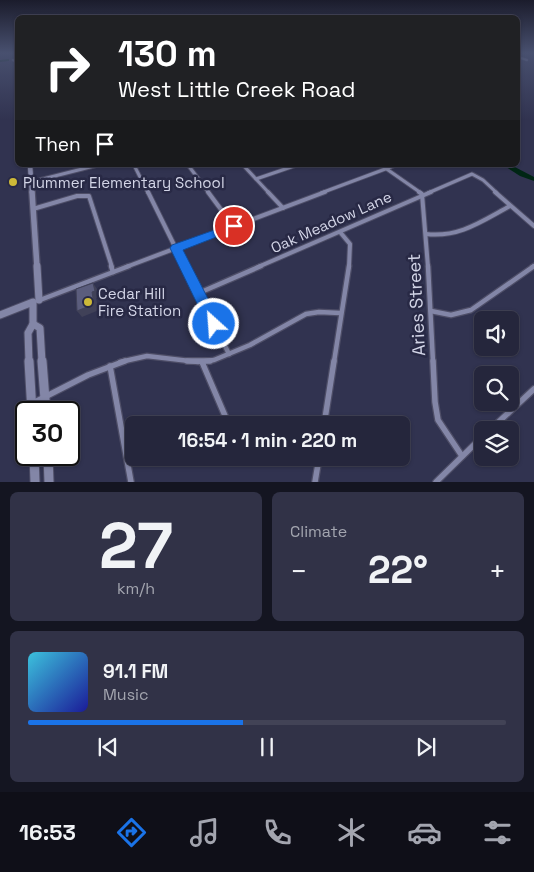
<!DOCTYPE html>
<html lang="en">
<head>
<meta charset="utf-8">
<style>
  body { margin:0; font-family:"Space Grotesk",sans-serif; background:#313247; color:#f1f3f6; height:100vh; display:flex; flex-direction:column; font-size:19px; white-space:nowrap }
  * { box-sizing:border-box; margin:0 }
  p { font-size:16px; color:#a3a5af }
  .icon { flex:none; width:28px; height:28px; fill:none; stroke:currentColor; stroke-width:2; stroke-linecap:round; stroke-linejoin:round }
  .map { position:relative; height:482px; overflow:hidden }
  .details { display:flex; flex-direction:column; gap:10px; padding:10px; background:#141521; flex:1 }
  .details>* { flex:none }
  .banner { position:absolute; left:15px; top:15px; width:505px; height:152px; border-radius:8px; box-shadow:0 1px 4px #0004,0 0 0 1px #424356; background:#202124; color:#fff; overflow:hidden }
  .fabs { position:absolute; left:474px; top:311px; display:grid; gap:10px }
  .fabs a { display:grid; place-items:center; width:45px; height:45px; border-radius:8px; background:#25263c; box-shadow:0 1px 4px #0004,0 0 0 1px #424356; font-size:25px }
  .speed { position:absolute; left:15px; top:401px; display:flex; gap:10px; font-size:25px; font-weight:700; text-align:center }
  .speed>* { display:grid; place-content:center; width:65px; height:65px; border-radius:50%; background:#25263c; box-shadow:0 1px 4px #0004,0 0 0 1px #424356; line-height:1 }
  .speed .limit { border:2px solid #111; border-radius:8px; background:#fff; color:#111 }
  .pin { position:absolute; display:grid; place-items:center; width:42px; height:42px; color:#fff; margin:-21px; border:2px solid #fff; border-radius:50%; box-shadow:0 1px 5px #0007 }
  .me { position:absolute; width:55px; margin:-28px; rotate:334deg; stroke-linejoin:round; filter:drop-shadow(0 0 4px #0008) }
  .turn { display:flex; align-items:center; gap:18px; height:105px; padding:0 20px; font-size:22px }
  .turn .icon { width:65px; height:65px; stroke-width:2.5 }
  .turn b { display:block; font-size:35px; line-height:42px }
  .then { display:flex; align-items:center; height:48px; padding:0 20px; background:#0003; gap:10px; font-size:19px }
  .big { font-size:38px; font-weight:600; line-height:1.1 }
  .details .card { flex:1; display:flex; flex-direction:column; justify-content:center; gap:8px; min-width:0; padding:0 18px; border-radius:8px; background:#313247 }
  .details .dial { align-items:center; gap:0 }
  .dial b { font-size:65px; line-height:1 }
  .song { display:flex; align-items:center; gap:15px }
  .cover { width:60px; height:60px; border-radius:8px; background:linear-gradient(135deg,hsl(190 70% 55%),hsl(240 70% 35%)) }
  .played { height:5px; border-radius:2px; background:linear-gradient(90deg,#1a73e8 45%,#424356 45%) }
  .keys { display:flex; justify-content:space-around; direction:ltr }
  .heat { display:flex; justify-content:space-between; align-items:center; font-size:28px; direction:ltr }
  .details .tiles { flex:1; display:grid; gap:10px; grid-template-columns:1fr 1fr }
  .card:last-child { grid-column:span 2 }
  .trip { position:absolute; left:125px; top:416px; width:285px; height:50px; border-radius:8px; background:#25263c; box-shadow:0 1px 4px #0004,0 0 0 1px #424356; font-weight:600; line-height:50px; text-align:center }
  .tab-bar { display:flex; height:80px; justify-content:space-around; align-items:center; background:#0f0f18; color:#a3a5af }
  .tab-bar .icon { width:35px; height:35px }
  .tab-bar .active { color:#1a73e8 }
  .tab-bar b { font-size:22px; color:#f1f3f6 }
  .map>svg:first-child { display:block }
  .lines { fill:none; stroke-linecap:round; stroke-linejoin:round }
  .river { fill:#002615; fill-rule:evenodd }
  .street-far4-casing { stroke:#4e4e67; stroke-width:3 }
  .street-far3-casing { stroke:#4e4e67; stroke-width:5 }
  .street-far2-casing { stroke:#4e4e67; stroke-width:6 }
  .street-far1-casing { stroke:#4e4e67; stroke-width:7 }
  .street-casing { stroke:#4e4e67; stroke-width:8 }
  .secondary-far3-casing { stroke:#4e4e67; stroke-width:6 }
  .secondary-far2-casing { stroke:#4e4e67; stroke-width:8 }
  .secondary-far1-casing { stroke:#4e4e67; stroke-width:9 }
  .secondary-casing { stroke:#4e4e67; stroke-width:11 }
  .street-far4 { stroke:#8386a7; stroke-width:2 }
  .street-far3 { stroke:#8386a7; stroke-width:3 }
  .street-far2 { stroke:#8386a7; stroke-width:4 }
  .street-far1 { stroke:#8386a7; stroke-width:4.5 }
  .street { stroke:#8386a7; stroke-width:5.5 }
  .secondary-far3 { stroke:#8386a7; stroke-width:4.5 }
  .secondary-far2 { stroke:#8386a7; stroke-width:5.5 }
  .secondary-far1 { stroke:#8386a7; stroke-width:7 }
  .secondary { stroke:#8386a7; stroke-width:9 }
  .shaded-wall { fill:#404158 }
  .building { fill:#5b5d7d; stroke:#404158 }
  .route { fill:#1a73e8; stroke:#114b97 }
  .poi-dot { fill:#cdb938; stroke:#282945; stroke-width:2 }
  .labels { text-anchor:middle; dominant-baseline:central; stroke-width:5; stroke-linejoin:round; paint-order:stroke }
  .poi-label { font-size:15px; fill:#d3d5e7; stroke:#282945; text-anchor:start }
  .street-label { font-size:15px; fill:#d3d5e7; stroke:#282945 }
  .near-street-label { font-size:18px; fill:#d3d5e7; stroke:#282945 }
</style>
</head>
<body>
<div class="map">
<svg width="534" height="482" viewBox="0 0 534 482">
  <rect width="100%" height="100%" fill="#313350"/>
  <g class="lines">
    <g class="river">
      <polygon points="9,59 9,61 0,62 0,60"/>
      <polygon points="18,59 18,61 16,61 16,59"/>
      <polygon points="503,165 511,165 534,177 534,181 520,176"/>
    </g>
    <defs>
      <g id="street-far4">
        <polyline points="518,57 527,60"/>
        <polyline points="13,60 18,63"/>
      </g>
      <g id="street-far3">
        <polyline points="134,165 148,193"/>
        <polyline points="188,165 209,193"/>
        <polyline points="243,165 269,193"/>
        <polyline points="381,165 421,193"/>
        <polyline points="256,179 297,165"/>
        <polyline points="31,182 98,165"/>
        <polyline points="321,193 396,165"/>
        <polyline points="428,193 472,174 483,180 497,193"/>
      </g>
      <g id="street-far2">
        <polyline points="148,192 185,267"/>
        <polyline points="208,192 234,227"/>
        <polyline points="268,192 283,208"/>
        <polyline points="419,192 422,194 428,267"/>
        <polyline points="495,192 534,226"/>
        <polyline points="33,209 77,196 89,196 112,267"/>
        <polyline points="340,232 350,244 349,267"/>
        <path d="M426,234C459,238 482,221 510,206"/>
        <polyline points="126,267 325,192"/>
        <polyline points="258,267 431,192"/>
        <polyline points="532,267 534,266"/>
      </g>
      <g id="street-far1">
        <polyline points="111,266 113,272"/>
        <polyline points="185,266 229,354"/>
        <polyline points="428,266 433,362"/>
        <polyline points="199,293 261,266"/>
        <polyline points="40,300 129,266"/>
        <polyline points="431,311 451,315 471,310 534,266"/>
        <polyline points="120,362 147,356 198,362 214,360 250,345 306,314 319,312 340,313"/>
        <polyline points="334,362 349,266"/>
      </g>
      <g id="street">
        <polyline points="187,361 210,361"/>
        <polyline points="433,361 435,402 438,420 462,456"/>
        <polyline points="202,362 229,425"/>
        <polyline points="110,366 131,482"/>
        <polyline points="31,404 88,375 125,361"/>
        <polyline points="324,425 334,361"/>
        <polyline points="490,430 534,389"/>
        <polyline points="315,482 319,458"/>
        <polyline points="436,482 482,437"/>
      </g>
      <polyline id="secondary-far3" points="30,165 32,193"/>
      <polyline id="secondary-far2" points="32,192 37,267"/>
      <g id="secondary-far1">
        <polyline points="37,266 39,300"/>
        <polyline points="0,315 33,302 33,324 28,333 29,362"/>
        <polyline points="33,324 40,328 42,362"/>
      </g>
      <g id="secondary">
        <polyline points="29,361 32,412"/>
        <polyline points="42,361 46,412"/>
        <polyline points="34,455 35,482"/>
        <polyline points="48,455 49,482"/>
      </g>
    </defs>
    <use href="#street-far4" class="street-far4-casing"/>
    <use href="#street-far3" class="street-far3-casing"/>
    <use href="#street-far2" class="street-far2-casing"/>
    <use href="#street-far1" class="street-far1-casing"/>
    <use href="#street" class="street-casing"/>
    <use href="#secondary-far3" class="secondary-far3-casing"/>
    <use href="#secondary-far2" class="secondary-far2-casing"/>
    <use href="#secondary-far1" class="secondary-far1-casing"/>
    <use href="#secondary" class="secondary-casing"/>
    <use href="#street-far4" class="street-far4"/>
    <use href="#street-far3" class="street-far3"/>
    <use href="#street-far2" class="street-far2"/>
    <use href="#street-far1" class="street-far1"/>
    <use href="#street" class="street"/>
    <use href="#secondary-far3" class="secondary-far3"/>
    <use href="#secondary-far2" class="secondary-far2"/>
    <use href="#secondary-far1" class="secondary-far1"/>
    <use href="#secondary" class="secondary"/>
  </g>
  <polygon class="shaded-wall" points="93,283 97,289 99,297 96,298 99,310 82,317 77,311"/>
  <polygon class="building" points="93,283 95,291 92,292 94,304 77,311 76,289"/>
  <linearGradient id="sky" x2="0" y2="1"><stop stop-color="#1b1c2c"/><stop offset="0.44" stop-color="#48506f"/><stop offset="1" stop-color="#48506f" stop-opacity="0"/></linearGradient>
  <rect width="534" height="120" fill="url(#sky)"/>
  <polygon class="route" points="234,223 239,226 237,229 183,250 221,324 219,328 214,330 209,328 170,248 172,245"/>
  <g class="poi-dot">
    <circle cx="13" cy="182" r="5"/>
    <circle cx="88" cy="302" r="5"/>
  </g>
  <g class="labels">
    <g class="poi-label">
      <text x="23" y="182">Plummer Elementary School</text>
      <text x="98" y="293">Cedar Hill<tspan x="98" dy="17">Fire Station</tspan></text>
    </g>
    <g class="street-label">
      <text transform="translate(331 222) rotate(-24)">Oak Meadow Lane</text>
    </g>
    <g class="near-street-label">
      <text transform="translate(416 305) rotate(-93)">Aries Street</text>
    </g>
  </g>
</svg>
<div class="fabs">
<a><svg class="icon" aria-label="sound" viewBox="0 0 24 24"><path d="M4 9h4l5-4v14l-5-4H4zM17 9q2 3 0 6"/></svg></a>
<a><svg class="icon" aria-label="search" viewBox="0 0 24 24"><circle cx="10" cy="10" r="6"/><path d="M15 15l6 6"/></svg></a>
<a><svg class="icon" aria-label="layers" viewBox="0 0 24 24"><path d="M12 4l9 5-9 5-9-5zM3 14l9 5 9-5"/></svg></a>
</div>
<div class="speed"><div class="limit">30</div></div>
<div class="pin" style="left:234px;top:226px;background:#d93025"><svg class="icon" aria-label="arrive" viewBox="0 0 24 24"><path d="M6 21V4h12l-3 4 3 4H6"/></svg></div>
<svg class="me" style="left:214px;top:324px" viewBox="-20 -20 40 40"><circle r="17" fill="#1a73e8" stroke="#fff" stroke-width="3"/><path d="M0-11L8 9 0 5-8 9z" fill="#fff"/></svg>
<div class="trip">16:54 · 1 min · 220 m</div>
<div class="banner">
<div class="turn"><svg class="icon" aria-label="right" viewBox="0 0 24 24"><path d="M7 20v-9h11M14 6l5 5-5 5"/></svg><div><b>130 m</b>West Little Creek Road</div></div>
<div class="then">Then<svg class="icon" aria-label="arrive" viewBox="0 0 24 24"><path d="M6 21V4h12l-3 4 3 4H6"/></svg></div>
</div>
</div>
<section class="details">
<div class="tiles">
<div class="card dial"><b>27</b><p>km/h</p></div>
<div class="card"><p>Climate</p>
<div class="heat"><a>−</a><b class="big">22°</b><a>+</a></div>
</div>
<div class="card">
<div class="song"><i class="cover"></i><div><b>91.1 FM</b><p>Music</p></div></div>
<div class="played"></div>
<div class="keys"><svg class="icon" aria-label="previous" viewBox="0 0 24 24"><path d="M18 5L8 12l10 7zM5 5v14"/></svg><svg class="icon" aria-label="pause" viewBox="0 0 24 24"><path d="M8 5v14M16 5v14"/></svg><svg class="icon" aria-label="next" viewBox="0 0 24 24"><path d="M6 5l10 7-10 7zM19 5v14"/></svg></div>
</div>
</div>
</section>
<nav class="tab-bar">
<b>16:53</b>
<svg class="icon active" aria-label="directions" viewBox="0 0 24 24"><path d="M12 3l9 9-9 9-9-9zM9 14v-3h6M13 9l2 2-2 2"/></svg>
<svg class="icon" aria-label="music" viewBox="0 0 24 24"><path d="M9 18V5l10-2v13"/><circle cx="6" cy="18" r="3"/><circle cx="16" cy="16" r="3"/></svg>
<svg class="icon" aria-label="phone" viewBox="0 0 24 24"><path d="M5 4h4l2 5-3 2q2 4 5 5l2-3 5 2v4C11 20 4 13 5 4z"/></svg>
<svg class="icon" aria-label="climate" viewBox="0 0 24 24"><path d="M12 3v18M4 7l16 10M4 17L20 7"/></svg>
<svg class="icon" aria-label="car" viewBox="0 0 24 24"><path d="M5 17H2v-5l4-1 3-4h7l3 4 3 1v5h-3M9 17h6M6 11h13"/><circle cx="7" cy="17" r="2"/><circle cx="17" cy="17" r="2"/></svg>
<svg class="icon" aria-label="filters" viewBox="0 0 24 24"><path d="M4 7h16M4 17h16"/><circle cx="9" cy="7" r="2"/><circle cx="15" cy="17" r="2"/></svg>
</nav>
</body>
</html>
